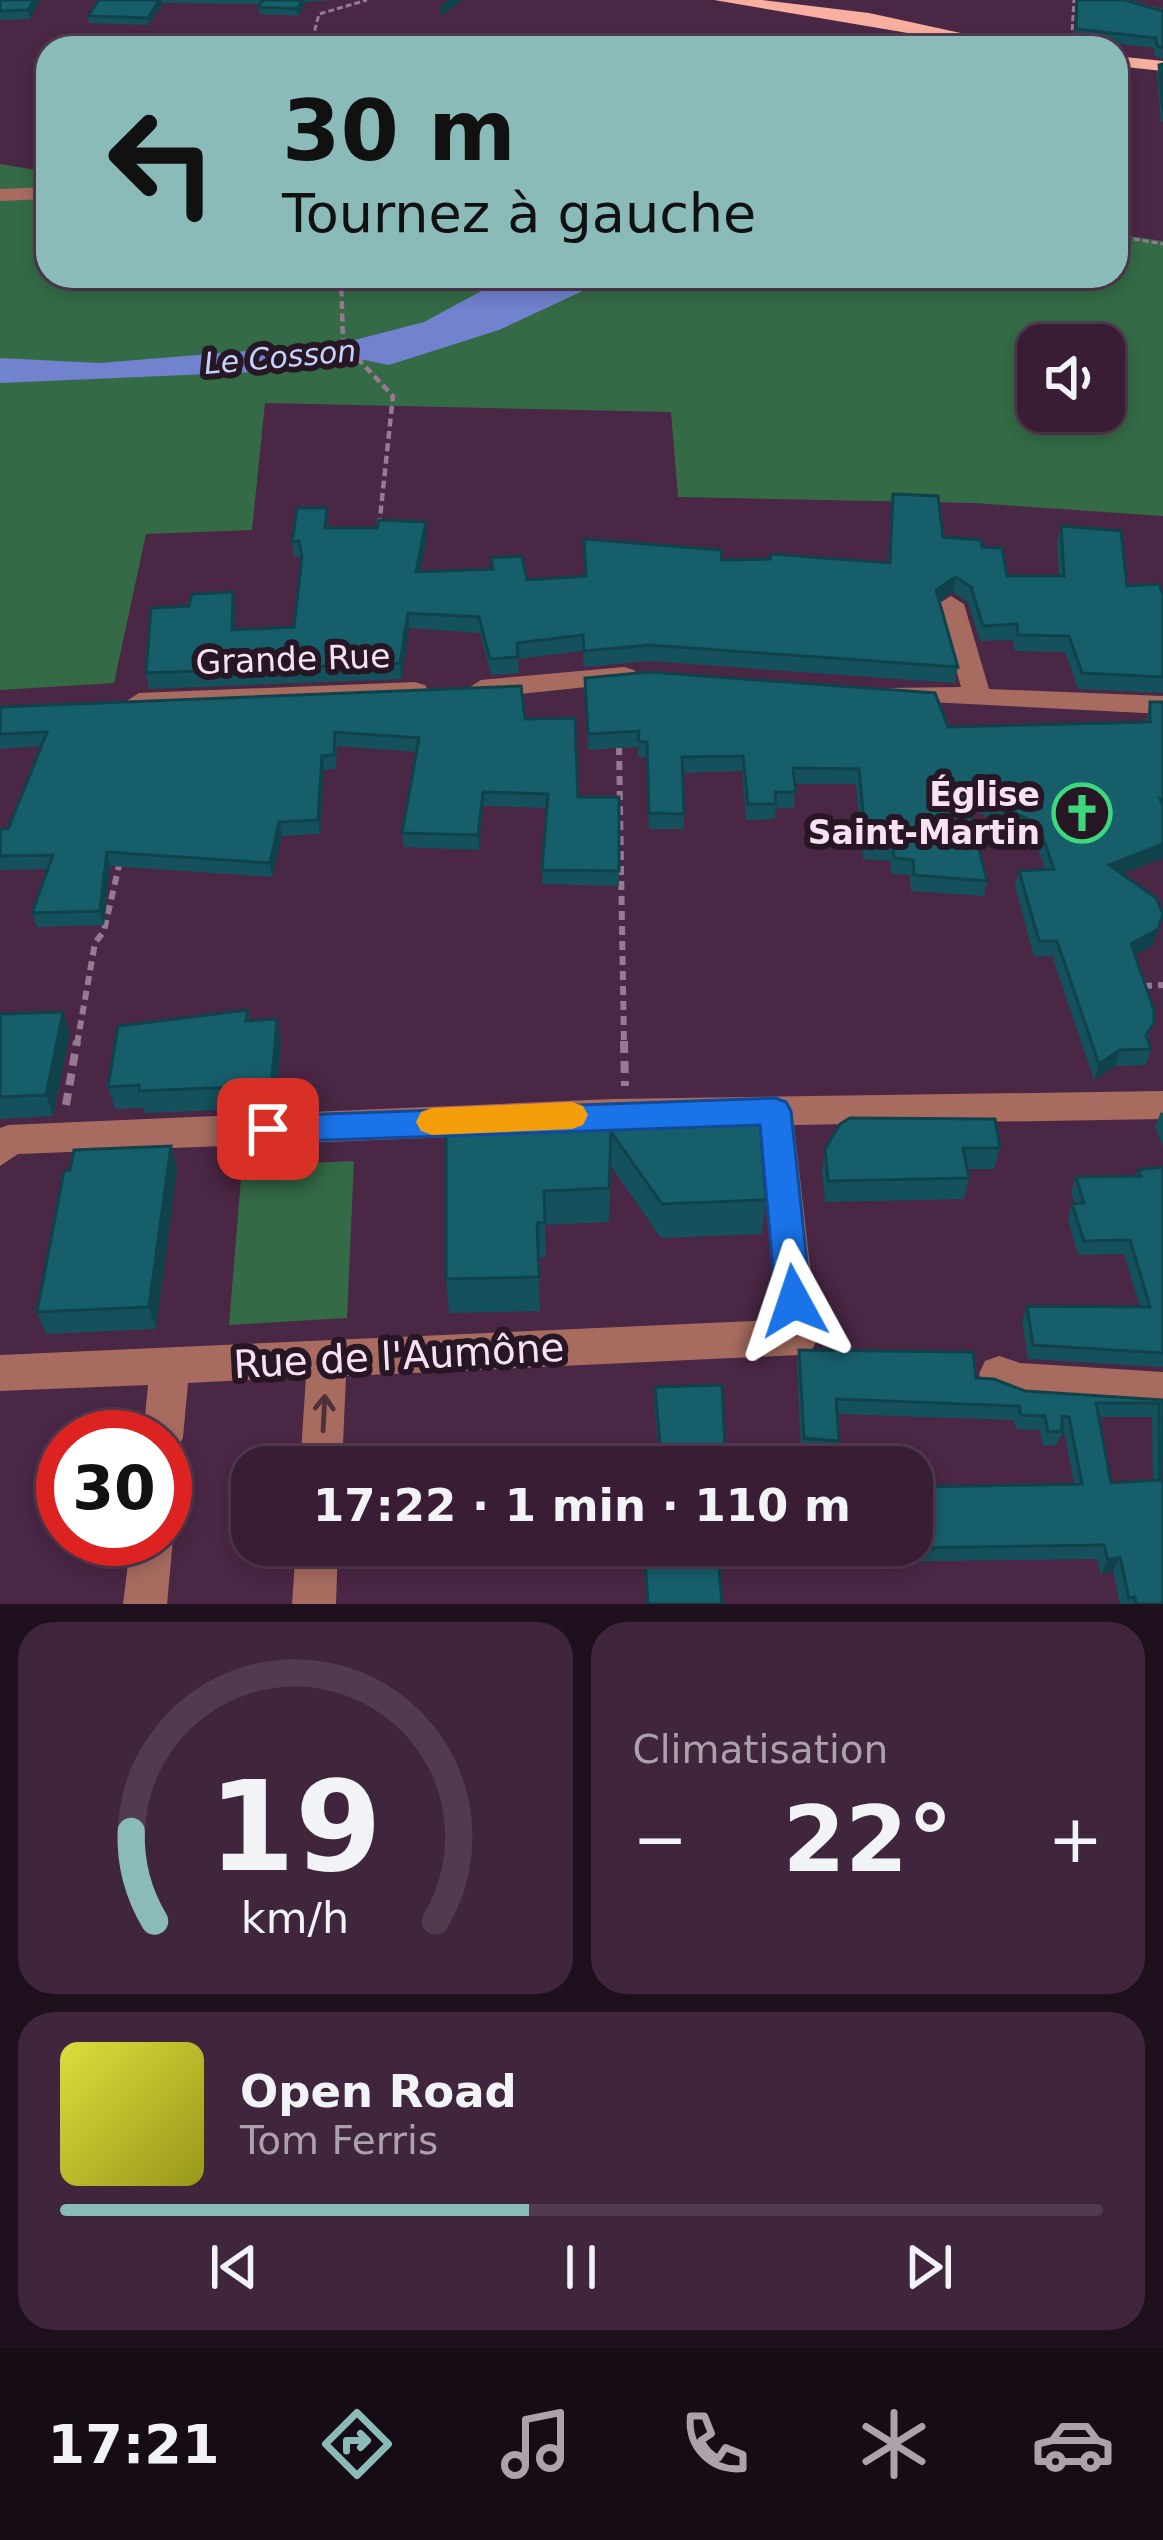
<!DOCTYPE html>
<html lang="fr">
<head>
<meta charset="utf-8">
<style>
  body { margin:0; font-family:"DejaVu Sans",sans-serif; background:#3f263c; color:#f1f3f6; height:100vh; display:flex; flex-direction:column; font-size:45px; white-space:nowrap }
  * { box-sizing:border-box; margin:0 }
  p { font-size:39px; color:#aba2ac }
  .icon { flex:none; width:66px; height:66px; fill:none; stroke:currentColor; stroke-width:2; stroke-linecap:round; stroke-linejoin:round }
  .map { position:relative; height:1604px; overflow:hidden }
  .side { display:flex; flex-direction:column; gap:18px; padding:18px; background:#1f101d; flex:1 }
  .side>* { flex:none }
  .banner { position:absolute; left:36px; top:36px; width:1092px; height:252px; border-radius:36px; box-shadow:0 6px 18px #0003,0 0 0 3px #523b4f; background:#8bbbb9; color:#111; overflow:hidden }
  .buttons { position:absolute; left:1017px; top:324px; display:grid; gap:24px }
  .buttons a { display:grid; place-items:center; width:108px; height:108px; border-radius:24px; background:#381d34; box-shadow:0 6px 18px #0003,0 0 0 3px #523b4f; font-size:60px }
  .speed { position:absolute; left:36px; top:1410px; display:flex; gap:24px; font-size:60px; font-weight:700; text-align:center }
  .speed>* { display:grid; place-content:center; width:156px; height:156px; border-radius:50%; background:#381d34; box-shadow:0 6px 18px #0003,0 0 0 3px #523b4f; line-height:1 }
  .speed .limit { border:18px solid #d22; background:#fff; color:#111 }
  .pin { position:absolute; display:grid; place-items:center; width:102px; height:102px; color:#fff; margin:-51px; border-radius:24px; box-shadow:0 6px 18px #0006 }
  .me { position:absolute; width:132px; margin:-66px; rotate:355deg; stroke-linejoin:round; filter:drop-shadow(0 0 9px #0008) }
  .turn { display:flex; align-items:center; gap:42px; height:252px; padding:0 48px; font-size:54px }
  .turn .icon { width:156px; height:156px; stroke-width:2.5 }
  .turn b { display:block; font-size:84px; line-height:102px }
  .big { font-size:90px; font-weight:800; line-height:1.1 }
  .side .card { flex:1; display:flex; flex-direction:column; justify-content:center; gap:18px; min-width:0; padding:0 42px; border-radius:36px; background:#3f263c }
  .side .dial { align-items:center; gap:0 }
  .dial svg { height:312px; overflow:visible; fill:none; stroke:#523b4f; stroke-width:7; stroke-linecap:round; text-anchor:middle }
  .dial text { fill:#f1f3f6; stroke:none }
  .song { display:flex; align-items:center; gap:36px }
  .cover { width:144px; height:144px; border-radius:18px; background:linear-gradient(135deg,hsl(60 70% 55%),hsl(60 70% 35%)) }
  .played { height:12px; border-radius:6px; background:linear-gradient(90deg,#8bbbb9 45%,#523b4f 45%) }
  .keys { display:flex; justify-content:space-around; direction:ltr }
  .heat { display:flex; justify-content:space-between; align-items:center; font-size:66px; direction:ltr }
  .side .tiles { flex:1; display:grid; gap:18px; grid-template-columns:1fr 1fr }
  .card:last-child { grid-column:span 2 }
  .trip { position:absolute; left:231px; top:1446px; width:702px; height:120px; border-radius:36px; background:#381d34; box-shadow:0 6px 18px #0003,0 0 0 3px #523b4f; font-weight:800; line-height:120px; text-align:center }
  .dock { display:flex; height:192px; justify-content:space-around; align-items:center; background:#160c15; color:#aba2ac }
  .dock .icon { width:84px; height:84px }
  .dock .selected { color:#8bbbb9 }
  .dock b { font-size:54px; color:#f1f3f6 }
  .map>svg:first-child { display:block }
  .green { fill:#346a46; fill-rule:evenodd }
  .water { fill:#7182ce }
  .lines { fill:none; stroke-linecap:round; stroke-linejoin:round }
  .path-far3 { stroke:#977992; stroke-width:3; stroke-dasharray:6 3; stroke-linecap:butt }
  .path-far2 { stroke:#977992; stroke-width:4.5; stroke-dasharray:8 4.5; stroke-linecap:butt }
  .path-far1 { stroke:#977992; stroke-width:6; stroke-dasharray:9 6; stroke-linecap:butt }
  .path { stroke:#977992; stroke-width:8; stroke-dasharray:12 8; stroke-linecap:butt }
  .minor { fill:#a76c5f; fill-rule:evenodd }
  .major { fill:#f8af9f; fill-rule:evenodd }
  .wall { fill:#14515c; fill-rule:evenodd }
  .shaded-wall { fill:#10424b }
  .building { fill:#175e6b; stroke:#10424b; stroke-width:3; fill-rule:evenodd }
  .oneway { stroke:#4d3136 }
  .route { fill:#1a73e8; stroke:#114b97; stroke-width:3 }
  .slow { fill:#f59e0b }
  .labels { text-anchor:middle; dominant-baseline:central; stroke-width:12; stroke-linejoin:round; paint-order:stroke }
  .far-water-label { font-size:30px; font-style:italic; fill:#c8d3fc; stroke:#271724 }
  .street-label { font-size:33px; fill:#f8e1f3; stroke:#271724 }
  .poi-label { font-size:33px; font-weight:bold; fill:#f8e1f3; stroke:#271724; text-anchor:end }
  .near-street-label { font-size:39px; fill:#f8e1f3; stroke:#271724 }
</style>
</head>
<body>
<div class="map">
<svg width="1163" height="1604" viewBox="0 0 1163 1604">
  <rect width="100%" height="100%" fill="#4a2745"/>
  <g class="green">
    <path d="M0,164L48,172V276H1116V234L1163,241V516L974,503L678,497L671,412L265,403L252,530L146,534L114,683L0,690ZM1038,345H1104V411H1038Z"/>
    <polygon points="354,1161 347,1318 229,1325 242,1166"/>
  </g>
  <polygon class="water" points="509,276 615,276 499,330 389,365 359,359 282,371 0,383 0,358 99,363 343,343 424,322"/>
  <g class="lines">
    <g class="path-far3">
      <polyline points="1125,0 1163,11"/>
      <polyline points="310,48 319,14 367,0"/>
      <polyline points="1071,48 1074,0"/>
      <polyline points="1116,236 1163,244"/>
    </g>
    <polyline class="path-far2" points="341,276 343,343 393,396 379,527"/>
    <g class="path-far1">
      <polyline points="619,746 624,1044"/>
      <polyline points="1143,986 1163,985"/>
      <polyline points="77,1044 95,943 104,931 120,861"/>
    </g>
    <g class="path">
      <polyline points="624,1041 625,1086"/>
      <polyline points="66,1105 77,1041"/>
    </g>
    <g class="minor">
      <polygon points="48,187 48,199 0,201 0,189"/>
      <polygon points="951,596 964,604 989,689 1163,696 1163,714 889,700 885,694 889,688 961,687 938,604"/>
      <polygon points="624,667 634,670 638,676 634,682 481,698 467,689 481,680"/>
      <polygon points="415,682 425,685 429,691 425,697 139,711 125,702 139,693"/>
      <polygon points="1163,1091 1163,1119 794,1125 818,1337 812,1350 798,1355 346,1376 342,1467 300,1467 306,1377 188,1383 183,1437 177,1451 165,1456 165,1437 143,1437 148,1385 0,1391 0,1355 777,1320 759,1125 18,1154 0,1166 0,1128 8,1125 612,1099"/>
      <polygon points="999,1356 1020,1363 1163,1372 1163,1410 1020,1401 985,1387 979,1374 985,1361"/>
      <polygon points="165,1523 173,1539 167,1604 123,1604 131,1539 165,1539"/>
      <polygon points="296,1545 338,1545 336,1604 292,1604"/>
    </g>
    <g class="major">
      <polygon points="714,0 762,0 869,13 1030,48 996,48"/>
      <polygon points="1116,56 1163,61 1163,71 1116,66"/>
    </g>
  </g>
  <g class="wall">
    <polygon points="0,0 40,0 30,19 0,20"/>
    <polygon points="99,0 334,0 306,2 298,16 259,14 260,4 163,3 149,25 89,23 88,16"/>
    <polygon points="1076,0 1125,0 1163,11 1163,59 1155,56 1154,48 1074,39"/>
    <polygon points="1163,64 1163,122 1161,122 1157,75 1159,65"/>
    <polygon points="893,494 943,537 982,547 1007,576 1059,576 1057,542 1061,526 1127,586 1163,595 1163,693 1078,689 1065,652 1015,651 1013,640 980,641 968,603 953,592 940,601 958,667 955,683 648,661 584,667 583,651 518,659 519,673 491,675 480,633 409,628 402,679 149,689 146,673 236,608 235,630 294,627 301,557 294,557 292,542 329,523 328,528 427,537 420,572 491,569 491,558 527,580 585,576 722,560 888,563"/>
    <polygon points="585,694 948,727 1146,722 1150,702 1163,702 1163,858 1121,874 1163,919 1153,945 1135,955 1151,1049 1146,1065 1115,1066 1094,1080 1052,956 1034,957 1015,886 1019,871 1045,870 1035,839 969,808 987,881 984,896 911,891 910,875 891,874 891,861 863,859 856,784 795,784 794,808 776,808 775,819 746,820 742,771 682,773 684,829 649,829 646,757 638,757 638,747 588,750"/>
    <polygon points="0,707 525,719 578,797 619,797 619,886 542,884 546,808 483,806 479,850 404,847 402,833 417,752 337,746 336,769 324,770 320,834 282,836 272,877 110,866 104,925 37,927 32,913 48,869 0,870 0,829 8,829 41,746 0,749"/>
    <polygon points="248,1010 250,1020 277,1019 281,1042 276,1102 246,1103 245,1109 145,1113 144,1108 115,1109 108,1087"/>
    <polygon points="0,1014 70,1033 53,1116 0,1119"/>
    <polygon points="759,1108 766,1200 762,1234 661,1238 611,1166 609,1222 545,1225 546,1257 538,1257 540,1311 449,1313 446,1279 446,1122"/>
    <polygon points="1161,1112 1163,1113 1163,1147 1155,1126"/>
    <polygon points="171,1146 177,1169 156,1329 46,1334 37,1312 70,1170"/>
    <polygon points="1000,1148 994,1169 968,1169 969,1178 964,1199 825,1202 822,1170 825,1149"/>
    <polygon points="1163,1167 1163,1367 1028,1359 1022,1321 1027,1306 1140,1307 1124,1254 1078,1255 1068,1219 1072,1204 1075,1204 1071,1192 1076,1177 1136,1176 1138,1170"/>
    <path d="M799,1350L976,1378L1025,1391L1163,1400V1604H1120L1113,1571L1101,1574L1097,1559L842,1562L841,1545H912L1074,1484L1064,1431L1056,1445L1043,1446L1040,1430L1016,1429L1014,1420L837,1414L839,1441L836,1455L801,1453L797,1365ZM1099,1417H1152L1153,1481L1111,1483Z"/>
    <polygon points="655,1387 726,1467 660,1467 654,1401"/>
  </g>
  <g class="shaded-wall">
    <polygon points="34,0 40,0 30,19 28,10"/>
    <polygon points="159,0 162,0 163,3 149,25 148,18"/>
    <polygon points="302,0 306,2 298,16 297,9"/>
    <polygon points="449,0 463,0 441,16 440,6"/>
    <polygon points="426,522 427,537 417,588 416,572"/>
    <polygon points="956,577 953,592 934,605 936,590"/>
    <polygon points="233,592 236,608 234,645 232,630"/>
    <polygon points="408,613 409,628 402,679 400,663"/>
    <polygon points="322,756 324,770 320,834 318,820"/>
    <polygon points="483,792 483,806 479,850 478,835"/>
    <polygon points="279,822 282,836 272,877 270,863"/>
    <polygon points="1163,844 1163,858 1104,880 1109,865"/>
    <polygon points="107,852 110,866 104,925 100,911"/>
    <polygon points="1163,918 1153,945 1126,960 1131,944"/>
    <polygon points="63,1012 70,1033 53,1116 46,1095"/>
    <polygon points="277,1019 281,1042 276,1102 272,1079"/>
    <polygon points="1120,1050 1115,1066 1094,1080 1099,1064"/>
    <polygon points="171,1146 177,1169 156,1329 149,1307"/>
    <polygon points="1120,1557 1113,1571 1101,1574 1108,1560"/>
  </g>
  <g class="building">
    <polygon points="0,0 34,0 28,10 0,11"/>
    <polygon points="99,0 159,0 148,18 88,16"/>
    <polygon points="263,0 302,0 297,9 258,7"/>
    <polygon points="1077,0 1125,0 1163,11 1163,48 1157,46 1156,38 1076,29"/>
    <polygon points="1163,64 1163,111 1159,65"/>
    <polygon points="893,494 938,496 943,537 981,540 982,547 1002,548 1007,576 1064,576 1061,526 1121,531 1127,586 1159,584 1163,595 1163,677 1082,673 1069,636 1018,635 1017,624 983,626 971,587 956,577 936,590 958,667 649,645 584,651 583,635 517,643 518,657 490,659 479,617 408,613 400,663 146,673 151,608 189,606 192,594 233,592 232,630 294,627 302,556 299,541 292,542 297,508 327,508 325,528 377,528 379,520 426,522 416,572 493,569 491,558 522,556 527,580 586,576 584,539 721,550 722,560 770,559 771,554 890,563"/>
    <polygon points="649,672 935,693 948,727 1150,722 1150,702 1163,702 1163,801 1160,799 1163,806 1163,844 1109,865 1156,898 1163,914 1158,929 1131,944 1154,1010 1154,1023 1146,1035 1151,1049 1120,1050 1099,1064 1057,941 1039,941 1019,871 1054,869 1038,824 964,789 987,881 914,875 913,860 894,858 893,845 866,843 859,769 793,768 796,792 775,792 776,804 748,804 743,756 682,757 684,814 649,813 647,742 638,741 639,731 588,734 585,678"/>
    <polygon points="521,686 525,719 575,718 578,797 619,797 619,871 542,870 548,794 483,792 478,835 402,833 419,738 335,732 334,755 322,756 318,820 279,822 270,863 107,852 100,911 32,913 53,855 0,856 0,829 8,829 47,732 0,734 0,707"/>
    <polygon points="248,1010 246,1021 277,1019 272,1079 241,1080 240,1087 139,1091 139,1085 108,1087 118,1026"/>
    <polygon points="63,1012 46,1095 0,1097 0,1014"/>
    <polygon points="759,1108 766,1200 662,1204 611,1132 609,1188 544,1191 545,1223 537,1223 539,1277 446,1279 446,1122"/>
    <polygon points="850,1118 995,1119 1000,1148 963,1148 969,1178 828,1181 825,1149 840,1124"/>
    <polygon points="171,1146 149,1307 37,1312 64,1171 70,1170 74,1150"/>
    <polygon points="1163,1167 1163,1353 1033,1345 1027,1306 1150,1307 1130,1240 1084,1241 1072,1204 1084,1203 1076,1177 1141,1176 1138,1170"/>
    <path d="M799,1350L973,1352L976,1378L994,1379L1025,1391L1163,1400V1604H1136L1135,1597L1129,1598L1120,1557L1108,1560L1104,1545L845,1549V1545H912V1487L1082,1484L1069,1417L1062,1416V1431L1048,1432L1045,1416L1021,1415L1019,1406L836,1399L839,1441L804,1438ZM1096,1403H1159L1160,1480L1111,1483Z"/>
    <polygon points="722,1385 726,1467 662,1467 655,1387"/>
    <polygon points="644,1545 711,1545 712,1557 718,1557 722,1604 648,1604"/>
  </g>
  <defs><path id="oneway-shaft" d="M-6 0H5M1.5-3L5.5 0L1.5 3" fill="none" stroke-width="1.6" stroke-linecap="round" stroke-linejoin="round" transform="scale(3)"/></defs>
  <use class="oneway" href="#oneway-shaft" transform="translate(324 1413) rotate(-87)"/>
  <polygon class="route" points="775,1098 786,1102 791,1111 811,1301 806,1312 794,1317 781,1312 776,1301 760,1125 268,1142 256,1138 251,1129 256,1119 268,1116"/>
  <polygon class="slow" points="572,1102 583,1106 588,1115 583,1125 572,1129 432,1135 421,1131 416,1122 421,1112 432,1108"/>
  <defs>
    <symbol id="church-ring" viewBox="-11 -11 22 22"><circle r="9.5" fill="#271724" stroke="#3fd77d" stroke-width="1.5"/><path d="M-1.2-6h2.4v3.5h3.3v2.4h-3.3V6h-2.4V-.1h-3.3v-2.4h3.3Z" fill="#3fd77d"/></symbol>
  </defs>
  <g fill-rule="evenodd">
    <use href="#church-ring" x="1049" y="780" width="66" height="66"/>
  </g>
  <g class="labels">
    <g class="far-water-label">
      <text transform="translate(280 357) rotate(-5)">Le Cosson</text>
    </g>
    <g class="street-label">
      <text transform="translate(293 659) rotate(-2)">Grande Rue</text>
    </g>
    <g class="poi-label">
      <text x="1040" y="794">Église<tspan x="1040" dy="38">Saint-Martin</tspan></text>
    </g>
    <g class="near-street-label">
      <text transform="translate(399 1356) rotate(-3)">Rue de l'Aumône</text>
    </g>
  </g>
</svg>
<div class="buttons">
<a><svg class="icon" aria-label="sound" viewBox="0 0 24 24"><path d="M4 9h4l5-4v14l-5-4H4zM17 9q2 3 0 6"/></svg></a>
</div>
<div class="speed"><div class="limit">30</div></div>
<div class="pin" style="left:268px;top:1129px;background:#d93025"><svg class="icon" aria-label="arrive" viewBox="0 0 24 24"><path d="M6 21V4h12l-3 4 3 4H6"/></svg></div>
<svg class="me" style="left:794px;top:1301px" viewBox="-20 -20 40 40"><path d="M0-17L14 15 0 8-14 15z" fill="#1a73e8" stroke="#fff" stroke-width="4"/></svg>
<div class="trip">17:22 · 1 min · 110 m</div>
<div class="banner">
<div class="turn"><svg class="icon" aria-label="left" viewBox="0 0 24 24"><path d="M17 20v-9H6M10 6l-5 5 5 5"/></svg><div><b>30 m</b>Tournez à gauche</div></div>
</div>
</div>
<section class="side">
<div class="tiles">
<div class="card dial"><svg viewBox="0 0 100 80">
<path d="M14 69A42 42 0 1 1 86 69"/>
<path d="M14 69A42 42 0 0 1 8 46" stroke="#8bbbb9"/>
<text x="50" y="56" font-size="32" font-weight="700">19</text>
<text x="50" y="72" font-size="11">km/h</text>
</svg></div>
<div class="card"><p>Climatisation</p>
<div class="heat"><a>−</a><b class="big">22°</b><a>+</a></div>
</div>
<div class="card">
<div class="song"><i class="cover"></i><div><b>Open Road</b><p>Tom Ferris</p></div></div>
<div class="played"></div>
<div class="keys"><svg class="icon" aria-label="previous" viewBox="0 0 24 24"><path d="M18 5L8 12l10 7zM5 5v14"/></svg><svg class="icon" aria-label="pause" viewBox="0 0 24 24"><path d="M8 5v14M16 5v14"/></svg><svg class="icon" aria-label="next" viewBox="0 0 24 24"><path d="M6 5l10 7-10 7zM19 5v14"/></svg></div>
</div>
</div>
</section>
<nav class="dock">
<b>17:21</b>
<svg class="icon selected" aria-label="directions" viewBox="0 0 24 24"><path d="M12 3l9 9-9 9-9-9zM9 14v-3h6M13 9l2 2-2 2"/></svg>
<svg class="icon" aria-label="music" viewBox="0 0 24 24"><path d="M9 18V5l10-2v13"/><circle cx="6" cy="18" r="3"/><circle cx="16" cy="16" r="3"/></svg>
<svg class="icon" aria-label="phone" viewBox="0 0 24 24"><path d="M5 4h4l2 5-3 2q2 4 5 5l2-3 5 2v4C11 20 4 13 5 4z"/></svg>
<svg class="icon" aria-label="climate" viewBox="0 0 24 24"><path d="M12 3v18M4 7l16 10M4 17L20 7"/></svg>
<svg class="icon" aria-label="car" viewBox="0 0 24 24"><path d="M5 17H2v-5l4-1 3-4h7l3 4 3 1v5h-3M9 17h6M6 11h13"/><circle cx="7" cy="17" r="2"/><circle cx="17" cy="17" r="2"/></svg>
</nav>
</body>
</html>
